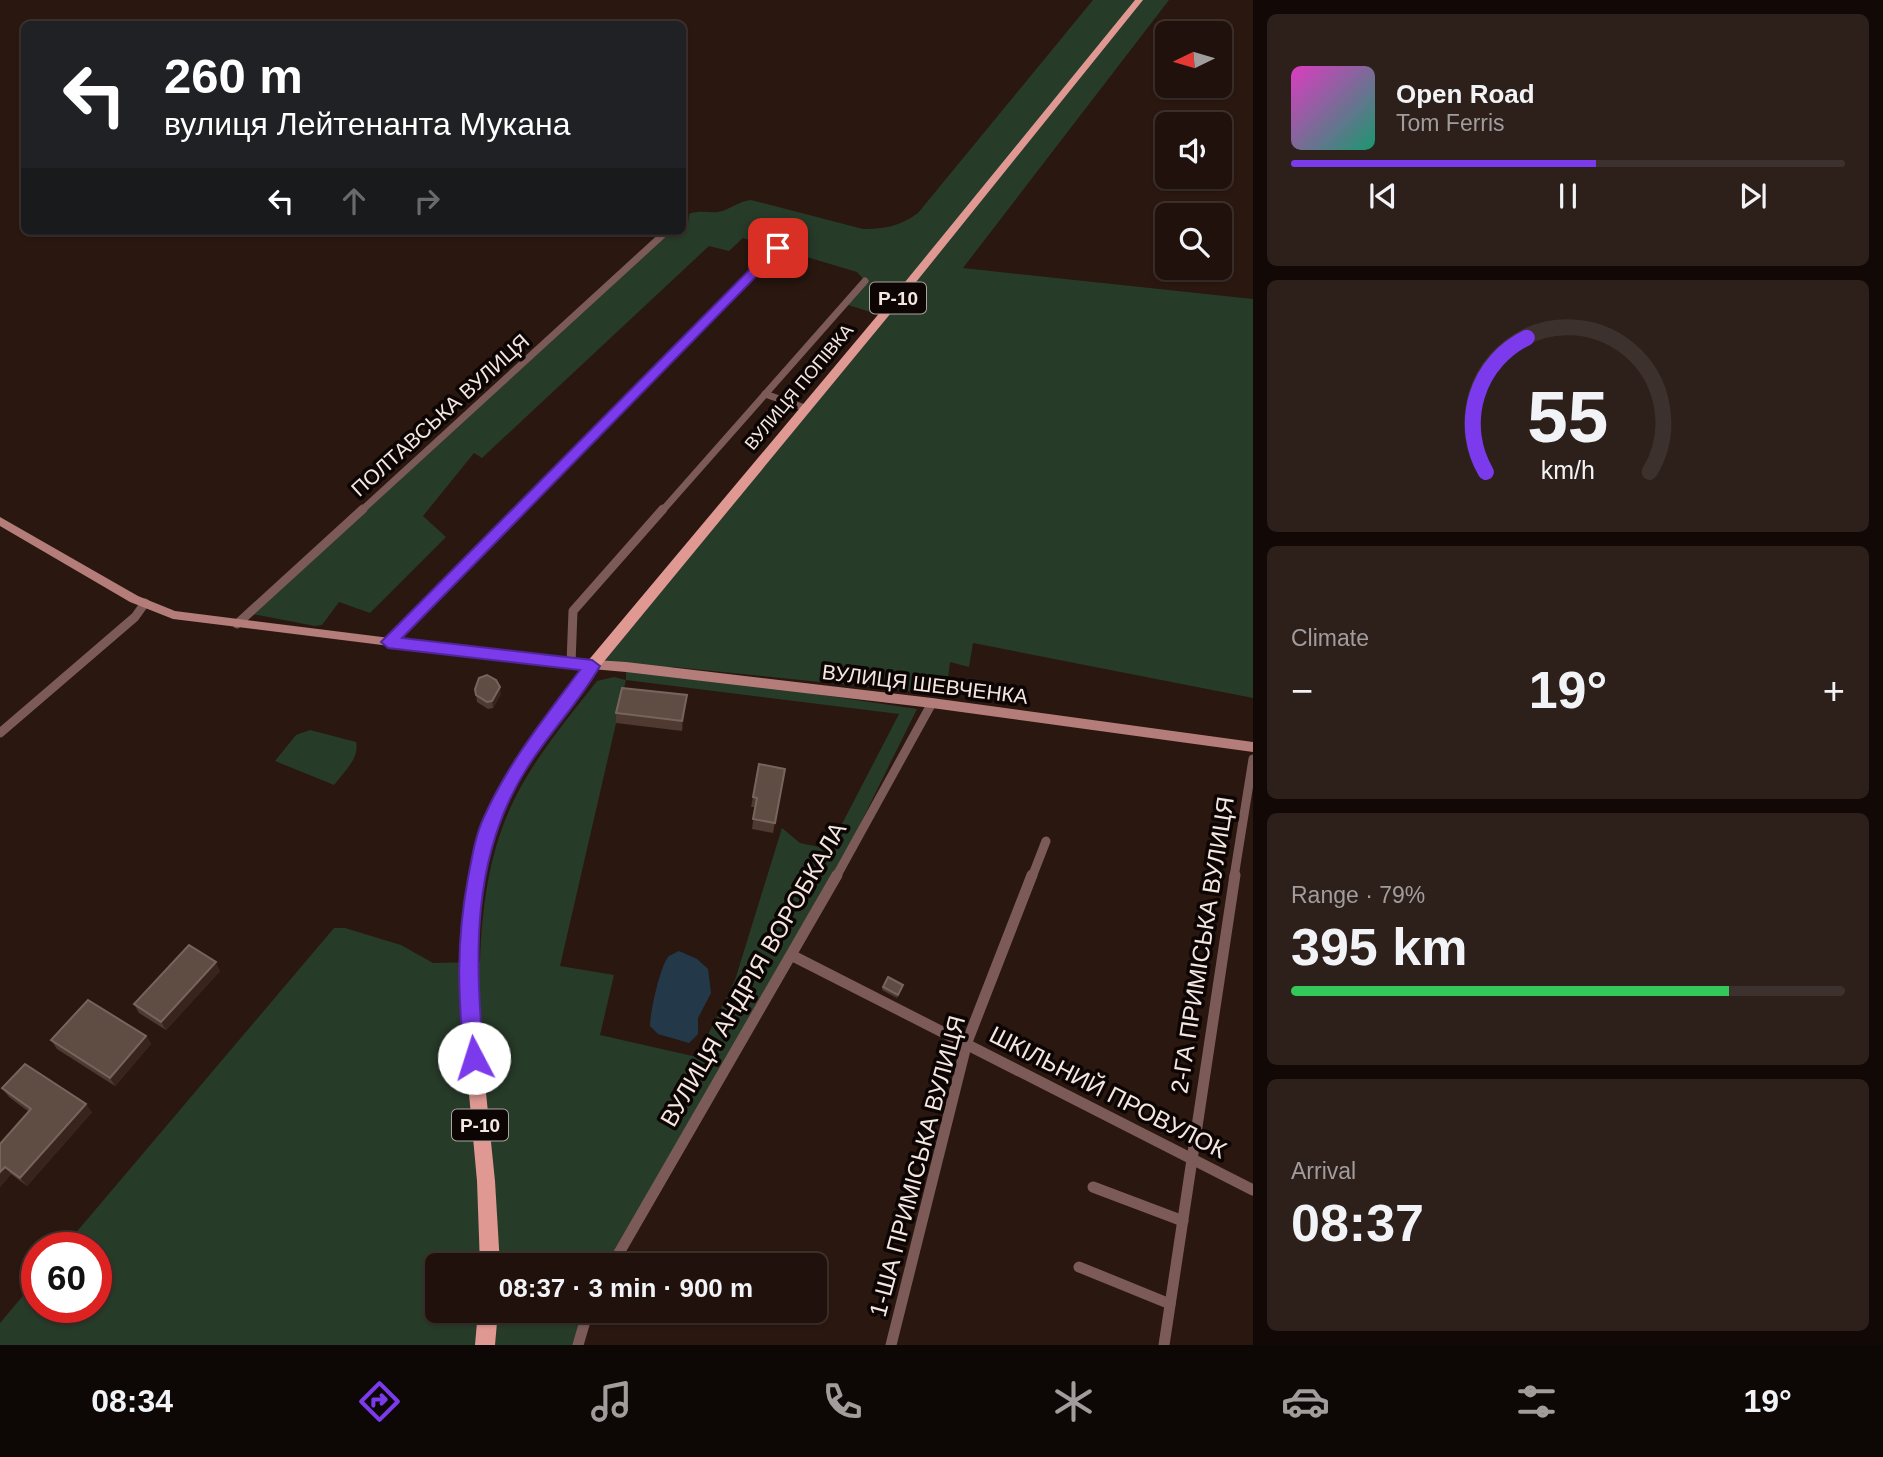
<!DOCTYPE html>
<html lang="en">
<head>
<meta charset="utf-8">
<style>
  body { margin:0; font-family:Arial,sans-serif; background:#2d1f1a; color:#f1f3f6; height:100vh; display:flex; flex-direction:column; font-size:26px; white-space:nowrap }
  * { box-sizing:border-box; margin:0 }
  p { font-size:23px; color:#a29d9d }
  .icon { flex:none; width:38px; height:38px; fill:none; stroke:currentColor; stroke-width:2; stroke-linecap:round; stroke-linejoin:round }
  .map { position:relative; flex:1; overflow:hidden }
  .panel { display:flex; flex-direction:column; gap:14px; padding:14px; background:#120907; width:630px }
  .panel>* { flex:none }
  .banner { position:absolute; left:21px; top:21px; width:665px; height:214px; border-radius:10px; box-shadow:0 2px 5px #0004,0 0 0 2px #3d312d; background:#202124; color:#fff; overflow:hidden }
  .needle { width:46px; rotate:265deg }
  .fabs { position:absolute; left:1155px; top:21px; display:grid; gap:14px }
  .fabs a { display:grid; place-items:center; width:77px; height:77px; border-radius:10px; background:#20110c; box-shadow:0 2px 5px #0004,0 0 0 2px #3d312d; font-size:35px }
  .speed { position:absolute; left:21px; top:1232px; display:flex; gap:14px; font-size:35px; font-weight:700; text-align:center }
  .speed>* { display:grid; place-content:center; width:91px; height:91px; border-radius:50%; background:#20110c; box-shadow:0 2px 5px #0004,0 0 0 2px #3d312d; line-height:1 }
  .speed .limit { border:10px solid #d22; background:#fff; color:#111 }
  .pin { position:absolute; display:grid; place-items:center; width:60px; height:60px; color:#fff; margin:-30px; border-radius:14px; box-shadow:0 4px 10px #0006 }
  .me { position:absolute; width:77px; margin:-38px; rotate:355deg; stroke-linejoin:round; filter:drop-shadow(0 0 5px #0008) }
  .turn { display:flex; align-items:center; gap:24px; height:147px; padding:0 28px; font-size:32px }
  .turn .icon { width:91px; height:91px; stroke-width:2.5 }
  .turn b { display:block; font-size:49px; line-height:60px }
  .lanes { display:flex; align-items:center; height:66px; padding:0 28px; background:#0003; justify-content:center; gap:35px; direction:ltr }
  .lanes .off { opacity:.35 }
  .big { font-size:52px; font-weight:600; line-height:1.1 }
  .panel .widget { flex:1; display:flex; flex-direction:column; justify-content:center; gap:10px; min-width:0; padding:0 24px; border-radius:10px; background:#2d1f1a }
  .panel .dial { align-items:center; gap:0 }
  .dial svg { height:182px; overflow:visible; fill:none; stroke:#3d312d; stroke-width:7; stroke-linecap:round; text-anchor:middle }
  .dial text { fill:#f1f3f6; stroke:none }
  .song { display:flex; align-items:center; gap:21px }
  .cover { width:84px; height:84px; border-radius:10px; background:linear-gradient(135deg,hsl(310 70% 55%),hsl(160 70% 35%)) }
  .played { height:7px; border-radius:4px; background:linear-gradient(90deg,#7c3aed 55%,#3d312d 55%) }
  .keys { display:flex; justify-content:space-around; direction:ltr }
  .heat { display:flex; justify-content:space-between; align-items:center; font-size:38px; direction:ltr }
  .charge { height:10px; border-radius:5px; background:linear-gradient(90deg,#34c759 79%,#3d312d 0) }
  .trip { position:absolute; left:425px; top:1253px; width:402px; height:70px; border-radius:10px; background:#20110c; box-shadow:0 2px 5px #0004,0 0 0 2px #3d312d; font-weight:600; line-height:70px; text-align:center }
  .tabs { display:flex; height:112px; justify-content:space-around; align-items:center; background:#0d0705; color:#a29d9d }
  .tabs .icon { width:49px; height:49px }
  .tabs .selected { color:#7c3aed }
  .tabs b { font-size:32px; color:#f1f3f6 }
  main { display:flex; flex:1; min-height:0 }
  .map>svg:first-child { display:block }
  .green { fill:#273b29; fill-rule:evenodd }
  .water { fill:#23394a }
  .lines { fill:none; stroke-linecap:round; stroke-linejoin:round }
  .street-far2 { stroke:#7c5a57; stroke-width:7 }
  .street-far1 { stroke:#7c5a57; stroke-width:9 }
  .street { stroke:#7c5a57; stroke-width:11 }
  .secondary { fill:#b47d79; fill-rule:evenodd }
  .primary { fill:#df9892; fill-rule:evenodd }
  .wall { fill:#4e3a31 }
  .shaded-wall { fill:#38241c }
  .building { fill:#5f4d44; stroke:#77655d; stroke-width:2 }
  .route { fill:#7c3aed; stroke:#51269a; stroke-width:2 }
  .labels { text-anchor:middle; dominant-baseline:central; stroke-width:7; stroke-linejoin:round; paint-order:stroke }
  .far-street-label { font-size:18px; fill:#f4e7e1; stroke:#0c0503 }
  .shield { fill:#0c0503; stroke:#aea39e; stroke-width:2 }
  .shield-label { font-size:19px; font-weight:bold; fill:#f4e7e1 }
  .street-label { font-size:21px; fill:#f4e7e1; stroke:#0c0503 }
  .near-street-label { font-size:24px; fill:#f4e7e1; stroke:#0c0503 }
</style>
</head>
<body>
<main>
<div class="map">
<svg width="1253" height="1345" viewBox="0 0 1253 1345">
  <rect width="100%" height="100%" fill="#2a1710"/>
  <g class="green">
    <path d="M1093,0H1169L963,268L1253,299V698L973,643L969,667L950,662L946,695L674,667H635L917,709L833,879L612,1265H438V1311H588L578,1345H0V1323L37,1279V1307H96V1248H63L334,928H345L401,945L433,963L480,962C482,906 489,851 514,800C535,757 568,718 597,681L614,677L626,680V667L592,666L896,300L908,294L925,265L877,314L845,304L865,281L857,272L743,238L729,251L709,246L482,458L474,453L423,516L446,537L370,613L339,602L322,625L315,626L247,613L667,231H682L683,221L688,223L689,214C700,210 707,213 718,212C730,210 738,201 751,200L863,229C885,229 900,226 918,213ZM626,680L899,714L829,849L800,843L782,828L735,980L697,1057L600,1035L614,975L560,966Z"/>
    <path d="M310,730L356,742C360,758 343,773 334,785L275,761L296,735Z"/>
  </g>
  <path class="water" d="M679,951L697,959L708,969L711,993L698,1018V1034L689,1043L658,1034L650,1026C650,1014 660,965 669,956C671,955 677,952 679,951Z"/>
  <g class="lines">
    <g class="street-far2">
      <polyline points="765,394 805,408"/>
      <polyline points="361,511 667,231"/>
      <polyline points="518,511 778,248"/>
      <polyline points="662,511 865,281"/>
    </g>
    <g class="street-far1">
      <polyline points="237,624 363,509"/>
      <polyline points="388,642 520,509"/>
      <polyline points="571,663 573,611 663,509"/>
      <polyline points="0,733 135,617 145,603"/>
      <polyline points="836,877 932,703"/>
      <polyline points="1032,877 1046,841"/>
      <polyline points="1234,877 1253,759"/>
    </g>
    <g class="street">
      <polyline points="793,956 1253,1190"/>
      <polyline points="1093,1187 1183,1221"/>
      <polyline points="612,1265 837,875"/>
      <polyline points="1079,1267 1170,1304"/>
      <polyline points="578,1345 588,1311"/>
      <polyline points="891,1345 967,1042 1032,875"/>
      <polyline points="1164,1345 1235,875"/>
    </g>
    <polygon class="secondary" points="0,517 138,596 175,611 535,656 626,662 932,698 1253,742 1253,752 932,708 626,672 535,664 173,619 130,602 0,526"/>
    <g class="primary">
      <polygon points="1135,0 1143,0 900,302 597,670 539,747 513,791 491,846 477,925 475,985 495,1181 500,1265 480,1265 477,1181 459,985 461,925 475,846 501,785 529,739 587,662 892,298"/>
      <polygon points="478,1311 498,1311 495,1345 475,1345"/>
    </g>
  </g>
  <g class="wall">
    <polygon points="475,689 501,694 493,708 488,709 477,702"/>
    <polygon points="687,695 682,731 616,723 616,713"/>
    <polygon points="785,769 773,833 752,829 755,807 751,807 753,797"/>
    <polygon points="220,971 166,1030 139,1013 134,1004"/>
    <polygon points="883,987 902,988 897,998 882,990"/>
    <polygon points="146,1036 151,1044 115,1086 57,1049 51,1040"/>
    <polygon points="2,1088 92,1112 27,1186 11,1174 0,1187 0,1144 29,1112 9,1097"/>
  </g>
  <g class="shaded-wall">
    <polygon points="500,687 501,694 493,708 492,701"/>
    <polygon points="687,695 686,705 682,731 682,721"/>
    <polygon points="216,962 220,971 166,1030 161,1022"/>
    <polygon points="146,1036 151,1044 115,1086 110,1078"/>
    <polygon points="86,1104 92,1112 27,1186 20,1178"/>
    <polygon points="5,1167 11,1174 0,1187 0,1172"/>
  </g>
  <g class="building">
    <polygon points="487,675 496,680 500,687 492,701 487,702 476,695 475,689 479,678"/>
    <polygon points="622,688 687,695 682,721 616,713"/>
    <polygon points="759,764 785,769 775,823 753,819 757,798 753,797"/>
    <polygon points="189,945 216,962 161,1022 134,1004"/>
    <polygon points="888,977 903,985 898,995 883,987"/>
    <polygon points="88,1000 146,1036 110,1078 51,1040"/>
    <polygon points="25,1064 86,1104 20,1178 5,1167 0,1172 0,1144 31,1109 2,1088"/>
  </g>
  <path class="route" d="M774,245L784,248L402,638L592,660L600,666C580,701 551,731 529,765C471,853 474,958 484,1058L481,1065L474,1068L467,1065L464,1058C458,993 456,943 468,878C472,858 475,836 484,817C508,763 545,717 580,670L388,648L381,642Z"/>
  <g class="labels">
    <g class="far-street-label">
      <text transform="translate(799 387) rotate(-50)">ВУЛИЦЯ ПОПІВКА</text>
    </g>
    <g class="shield">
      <rect x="870" y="282.5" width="56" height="31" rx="5"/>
      <rect x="452" y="1109.5" width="56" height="31" rx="5"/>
    </g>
    <g class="shield-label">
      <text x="898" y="298">Р-10</text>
      <text x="480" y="1125">Р-10</text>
    </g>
    <g class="street-label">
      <text transform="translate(440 415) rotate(-42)">ПОЛТАВСЬКА ВУЛИЦЯ</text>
      <text transform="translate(925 684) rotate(7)">ВУЛИЦЯ ШЕВЧЕНКА</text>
    </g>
    <g class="near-street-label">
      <text transform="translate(1202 945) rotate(-81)">2-ГА ПРИМІСЬКА ВУЛИЦЯ</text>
      <text transform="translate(753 974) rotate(-60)">ВУЛИЦЯ АНДРІЯ ВОРОБКАЛА</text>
      <text transform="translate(1108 1092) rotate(27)">ШКІЛЬНИЙ ПРОВУЛОК</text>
      <text transform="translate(917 1166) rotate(-75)">1-ША ПРИМІСЬКА ВУЛИЦЯ</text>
    </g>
  </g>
</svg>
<div class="fabs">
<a><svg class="needle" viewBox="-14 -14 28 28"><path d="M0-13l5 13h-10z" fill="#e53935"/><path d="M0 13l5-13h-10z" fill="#a29d9d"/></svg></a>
<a><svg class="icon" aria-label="sound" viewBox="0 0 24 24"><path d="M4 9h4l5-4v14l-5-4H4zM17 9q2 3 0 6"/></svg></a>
<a><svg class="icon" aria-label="search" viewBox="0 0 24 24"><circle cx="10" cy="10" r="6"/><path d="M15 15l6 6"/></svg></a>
</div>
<div class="speed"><div class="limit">60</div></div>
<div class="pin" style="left:778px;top:248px;background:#d93025"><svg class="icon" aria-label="arrive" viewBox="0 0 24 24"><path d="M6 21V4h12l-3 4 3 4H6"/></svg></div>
<svg class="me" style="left:474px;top:1058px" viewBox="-20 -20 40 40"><circle r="19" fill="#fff"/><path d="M0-13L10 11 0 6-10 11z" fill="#7c3aed"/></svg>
<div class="trip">08:37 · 3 min · 900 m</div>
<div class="banner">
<div class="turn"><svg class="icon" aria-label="left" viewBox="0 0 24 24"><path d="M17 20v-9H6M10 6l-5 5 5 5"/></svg><div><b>260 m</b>вулиця Лейтенанта Мукана</div></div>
<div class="lanes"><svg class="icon" aria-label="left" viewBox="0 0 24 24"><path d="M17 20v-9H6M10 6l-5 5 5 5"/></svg><svg class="icon off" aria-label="ahead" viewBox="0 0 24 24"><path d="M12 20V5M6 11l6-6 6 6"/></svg><svg class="icon off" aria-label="right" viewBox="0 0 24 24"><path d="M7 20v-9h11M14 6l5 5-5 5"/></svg></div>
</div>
</div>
<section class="panel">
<div class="widget">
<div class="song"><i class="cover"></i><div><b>Open Road</b><p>Tom Ferris</p></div></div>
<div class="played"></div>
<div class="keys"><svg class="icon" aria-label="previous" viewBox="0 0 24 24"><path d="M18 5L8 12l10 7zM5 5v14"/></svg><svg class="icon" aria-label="pause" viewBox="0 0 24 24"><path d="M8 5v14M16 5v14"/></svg><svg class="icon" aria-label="next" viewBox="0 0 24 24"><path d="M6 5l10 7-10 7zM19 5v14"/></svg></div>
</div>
<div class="widget dial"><svg viewBox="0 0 100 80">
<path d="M14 69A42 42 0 1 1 86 69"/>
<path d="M14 69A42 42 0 0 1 32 10" stroke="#7c3aed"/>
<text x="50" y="56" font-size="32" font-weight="700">55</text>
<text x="50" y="72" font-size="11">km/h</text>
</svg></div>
<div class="widget"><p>Climate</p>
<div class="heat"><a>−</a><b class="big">19°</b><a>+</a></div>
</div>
<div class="widget"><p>Range · 79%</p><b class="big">395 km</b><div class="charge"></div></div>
<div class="widget"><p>Arrival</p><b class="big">08:37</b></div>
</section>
</main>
<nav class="tabs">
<b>08:34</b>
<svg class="icon selected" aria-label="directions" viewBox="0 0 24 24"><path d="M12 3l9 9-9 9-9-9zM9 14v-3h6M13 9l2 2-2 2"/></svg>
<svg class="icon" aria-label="music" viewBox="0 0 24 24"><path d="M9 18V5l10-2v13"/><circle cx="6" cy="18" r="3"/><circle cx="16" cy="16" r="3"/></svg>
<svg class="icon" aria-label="phone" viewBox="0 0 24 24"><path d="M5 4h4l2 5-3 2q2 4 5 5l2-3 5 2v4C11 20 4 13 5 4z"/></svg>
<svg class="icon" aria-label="climate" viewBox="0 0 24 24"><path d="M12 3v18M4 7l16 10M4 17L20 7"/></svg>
<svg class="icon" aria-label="car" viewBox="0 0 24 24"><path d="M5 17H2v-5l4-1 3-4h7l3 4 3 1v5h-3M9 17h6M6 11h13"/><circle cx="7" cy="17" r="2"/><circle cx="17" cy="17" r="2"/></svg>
<svg class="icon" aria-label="filters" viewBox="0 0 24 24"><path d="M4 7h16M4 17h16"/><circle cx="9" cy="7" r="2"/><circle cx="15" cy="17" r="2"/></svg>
<b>19°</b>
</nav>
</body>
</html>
